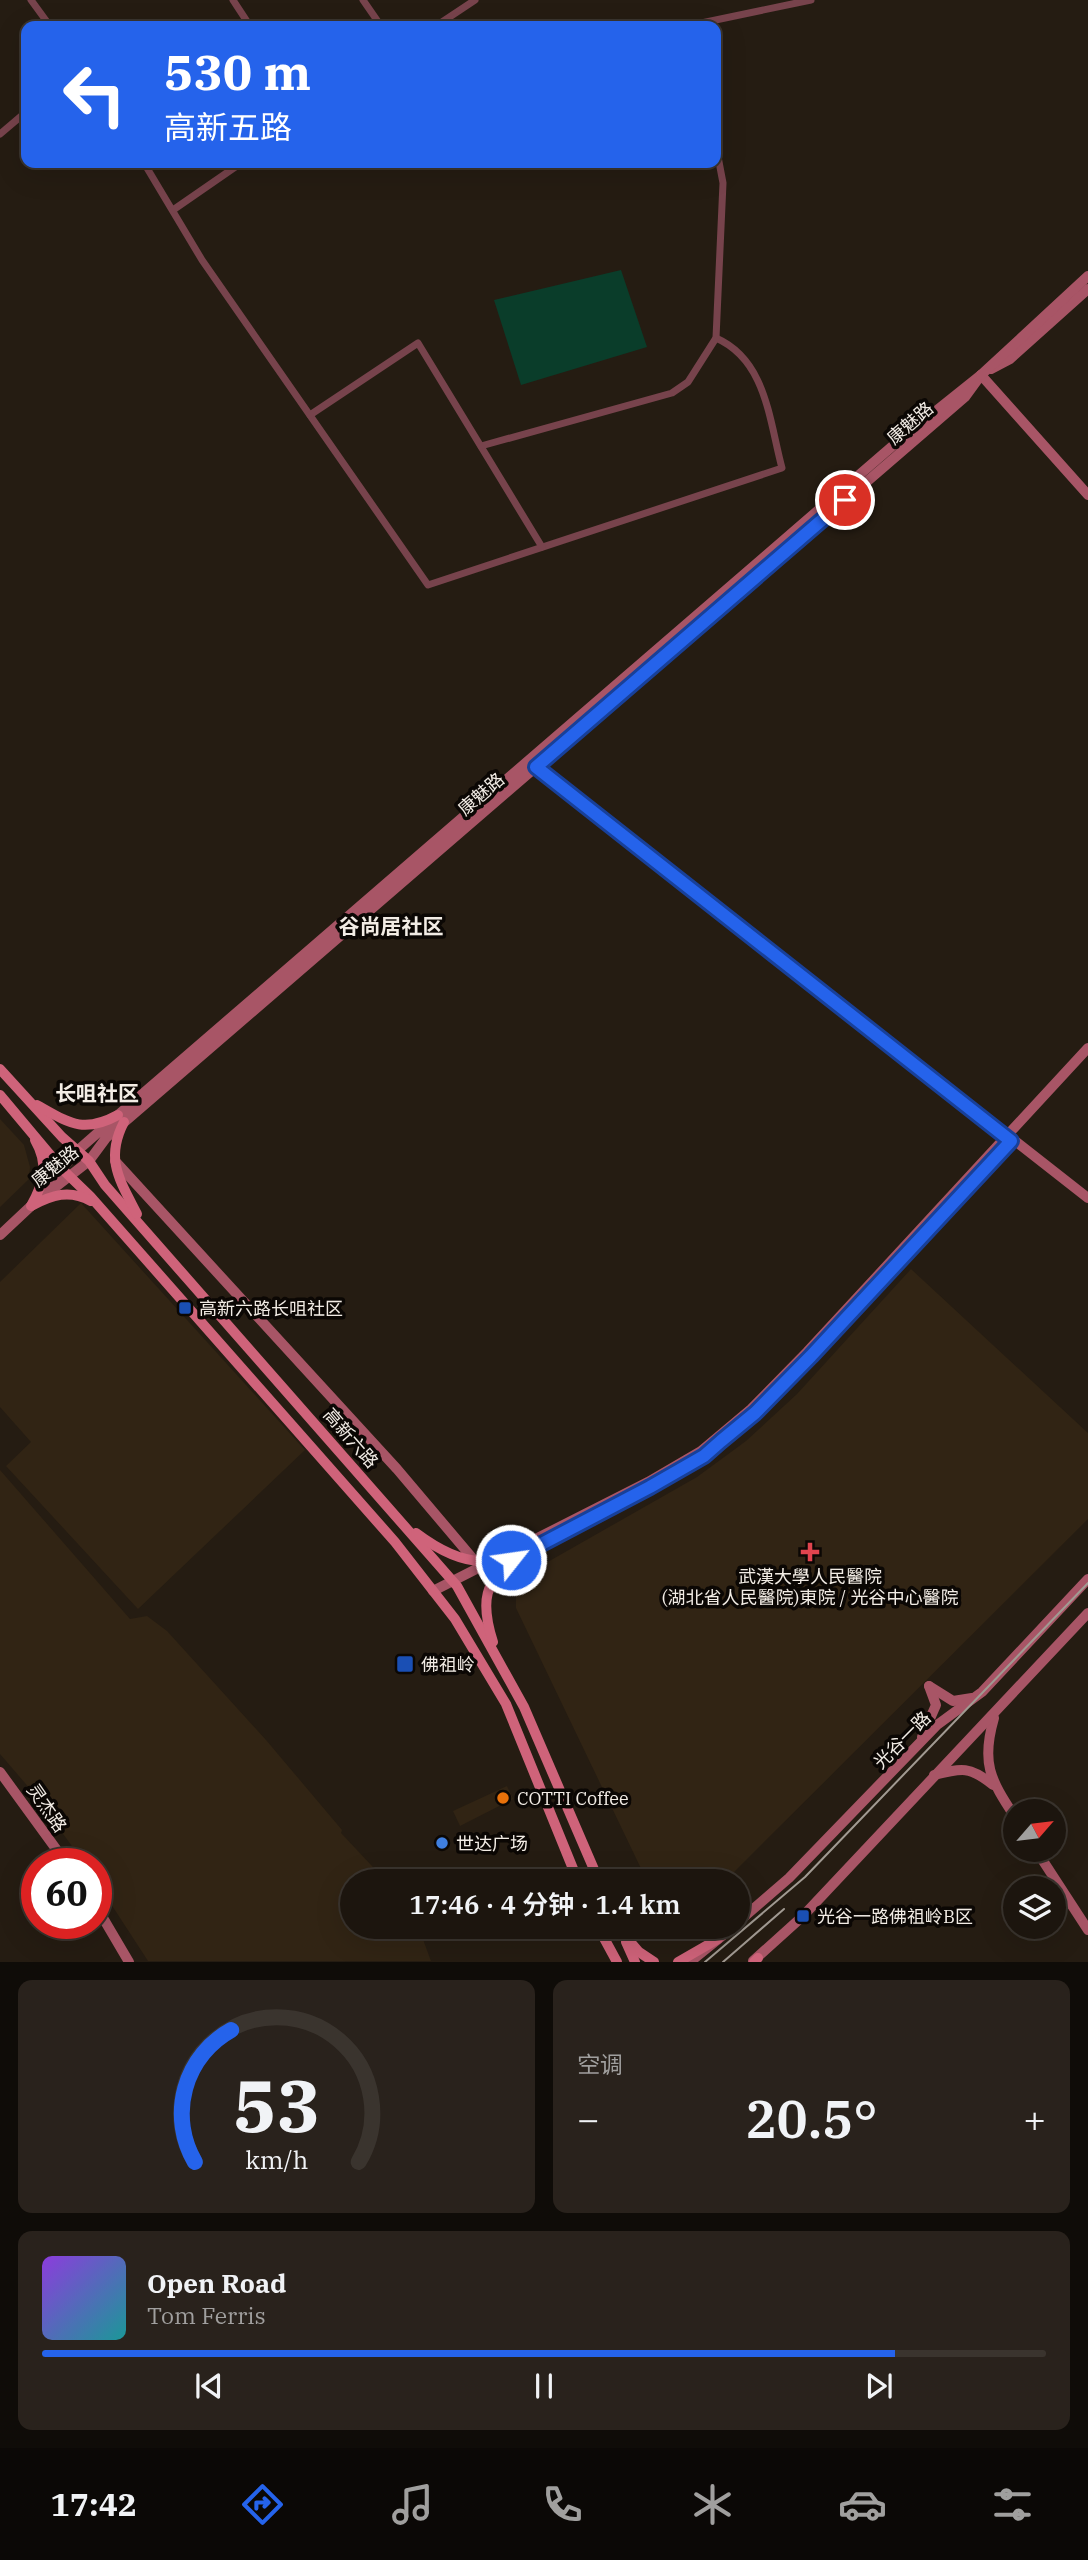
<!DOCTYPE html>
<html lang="zh">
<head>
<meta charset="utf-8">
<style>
  body { margin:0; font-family:"IBM Plex Serif","Noto Sans SC",serif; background:#29221c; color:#f1f3f6; height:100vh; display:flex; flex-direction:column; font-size:26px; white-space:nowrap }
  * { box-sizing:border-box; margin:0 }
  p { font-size:23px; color:#a09f9e }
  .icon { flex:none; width:38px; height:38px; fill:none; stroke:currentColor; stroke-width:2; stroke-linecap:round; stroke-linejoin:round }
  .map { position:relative; height:1962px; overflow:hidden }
  .sheet { display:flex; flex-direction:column; gap:18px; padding:18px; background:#0f0c08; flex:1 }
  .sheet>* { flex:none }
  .guide { position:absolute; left:21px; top:21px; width:700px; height:147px; border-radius:14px; box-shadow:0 7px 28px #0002,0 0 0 2px #3a342e; background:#2563eb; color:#fff; overflow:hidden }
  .needle { width:46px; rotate:62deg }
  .fabs { position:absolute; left:1003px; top:1799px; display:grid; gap:14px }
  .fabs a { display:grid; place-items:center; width:63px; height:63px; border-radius:50%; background:#1c150e; box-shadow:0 7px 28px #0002,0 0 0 2px #3a342e; font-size:35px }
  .speed { position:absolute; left:21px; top:1848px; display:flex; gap:14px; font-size:35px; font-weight:700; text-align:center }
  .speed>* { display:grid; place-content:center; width:91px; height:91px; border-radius:50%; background:#1c150e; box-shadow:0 7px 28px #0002,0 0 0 2px #3a342e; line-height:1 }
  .speed .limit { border:10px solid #d22; background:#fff; color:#111 }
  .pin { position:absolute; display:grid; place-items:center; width:60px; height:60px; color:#fff; margin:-30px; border:4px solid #fff; border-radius:50%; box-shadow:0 2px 7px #0007 }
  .me { position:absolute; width:77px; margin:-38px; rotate:60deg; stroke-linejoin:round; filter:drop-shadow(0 0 5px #0008) }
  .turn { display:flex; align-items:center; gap:24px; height:147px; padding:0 28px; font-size:32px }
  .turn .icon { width:91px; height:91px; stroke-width:2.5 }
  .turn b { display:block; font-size:49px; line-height:60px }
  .big { font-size:52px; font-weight:600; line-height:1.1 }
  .sheet .tile { flex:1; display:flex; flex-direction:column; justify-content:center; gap:10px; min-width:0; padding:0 24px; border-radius:14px; background:#29221c }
  .sheet .dial { align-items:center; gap:0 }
  .dial svg { height:182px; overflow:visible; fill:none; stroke:#3a342e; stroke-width:7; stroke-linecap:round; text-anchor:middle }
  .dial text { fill:#f1f3f6; stroke:none }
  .song { display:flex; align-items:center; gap:21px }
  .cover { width:84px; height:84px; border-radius:10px; background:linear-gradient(135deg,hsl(270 70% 55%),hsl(180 70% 35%)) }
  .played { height:7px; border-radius:4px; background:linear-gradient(90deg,#2563eb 85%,#3a342e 85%) }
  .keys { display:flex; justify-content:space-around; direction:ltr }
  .heat { display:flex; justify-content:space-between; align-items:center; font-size:38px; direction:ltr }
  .sheet .tiles { flex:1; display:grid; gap:18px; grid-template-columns:1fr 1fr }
  .tile:last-child { grid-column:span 2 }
  .trip { position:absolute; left:340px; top:1869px; width:410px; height:70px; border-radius:35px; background:#1c150e; box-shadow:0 7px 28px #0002,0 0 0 2px #3a342e; font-weight:600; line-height:70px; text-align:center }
  .tab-bar { display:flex; height:112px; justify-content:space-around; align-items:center; background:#0b0806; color:#a09f9e }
  .tab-bar .icon { width:49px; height:49px }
  .tab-bar .current { color:#2563eb }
  .tab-bar b { font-size:32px; color:#f1f3f6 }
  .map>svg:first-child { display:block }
  .built { fill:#312414 }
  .green { fill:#0a3d2a }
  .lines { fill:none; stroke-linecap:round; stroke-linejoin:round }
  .street { stroke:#77434c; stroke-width:7 }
  .secondary { stroke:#a85566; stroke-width:10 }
  .primary { stroke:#cf637a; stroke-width:10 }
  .tram { stroke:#a19a92; stroke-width:2 }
  .route-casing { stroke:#184099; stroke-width:18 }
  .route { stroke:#2563eb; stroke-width:12 }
  .transit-dot { fill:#1a4fb4; stroke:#0b0704; stroke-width:2.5 }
  .health-dot { fill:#e0444e; stroke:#0b0704; stroke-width:2.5 }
  .food-dot { fill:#e8710a; stroke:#0b0704; stroke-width:2.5 }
  .shop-dot { fill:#3f7fe0; stroke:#0b0704; stroke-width:2.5 }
  .labels { text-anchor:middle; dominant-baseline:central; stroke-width:7; stroke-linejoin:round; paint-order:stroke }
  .street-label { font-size:18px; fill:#f2ece5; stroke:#0b0704 }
  .poi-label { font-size:18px; fill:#f2ece5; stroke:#0b0704; text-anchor:start }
  .quarter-label { font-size:21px; font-weight:bold; fill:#f2ece5; stroke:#0b0704 }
</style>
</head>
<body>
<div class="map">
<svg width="1088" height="1962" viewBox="0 0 1088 1962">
  <rect width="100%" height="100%" fill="#251c12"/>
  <g class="built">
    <polygon points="0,1119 24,1145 30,1167 29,1179 0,1207"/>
    <polygon points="81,1203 305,1450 138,1609 6,1466 31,1442 0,1407 0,1282"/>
    <polygon points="911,1269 1088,1433 1088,1519 725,1881 647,1881 516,1608 516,1580 697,1477 746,1441 797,1394"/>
    <polygon points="0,1470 130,1619 147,1616 167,1631 266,1740 342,1830 341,1833 386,1881 352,1881 352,1927 425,1927 421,1934 431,1961 148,1961 96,1881 96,1864 85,1864 31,1790 0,1754"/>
    <polygon points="507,1786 513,1799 460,1826 453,1811"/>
  </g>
  <polygon class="green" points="621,270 647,347 521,385 494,300"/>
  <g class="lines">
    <g class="street">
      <polyline points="31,0 50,26"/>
      <polyline points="233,0 250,26"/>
      <polyline points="363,0 381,26"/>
      <polyline points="436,26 475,0"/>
      <polyline points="687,26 811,0"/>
      <polyline points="0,134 26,112"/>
      <path d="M144,163L202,260L428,585L782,468C769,419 766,360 716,338"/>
      <polyline points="173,210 241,163"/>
      <polyline points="310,415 418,343 542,547"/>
      <polyline points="481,446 672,393 688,382 716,338 723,183 716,146"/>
    </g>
    <g class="secondary">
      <polyline points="991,369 1010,359 1088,289"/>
      <polygon points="981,375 965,397 106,1138 89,1161 31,1206 77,1151 118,1115 896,443"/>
      <polyline points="981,375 1088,495"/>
      <polyline points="981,375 1088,276"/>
      <polyline points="532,763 1088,1198"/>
      <polyline points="115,1161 397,1469 474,1560"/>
      <polyline points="0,1235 31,1206"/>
      <polyline points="433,1591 648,1482 701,1451 751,1409 807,1352 1088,1048"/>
      <polyline points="929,1686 953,1701 972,1698"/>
      <path d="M994,1718C981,1763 990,1779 1015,1817"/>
      <polyline points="922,1737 936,1705 929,1686"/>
      <polyline points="0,1772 67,1864"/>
      <path d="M934,1775C962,1768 970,1766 993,1785"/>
      <polyline points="1036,1850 1088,1930"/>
      <polyline points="96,1906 129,1962"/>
      <polyline points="737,1923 789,1878 937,1725 982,1692 1088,1579"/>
      <polyline points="753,1961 803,1916 1088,1613"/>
      <polyline points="690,1962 733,1927"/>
    </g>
    <g class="primary">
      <polyline points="0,1069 62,1137 89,1161 105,1185 457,1586 524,1707 599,1881"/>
      <polyline points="0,1095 62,1169 90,1196 395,1542 455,1619 506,1704 578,1881"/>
      <path d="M37,1105C69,1123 83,1134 118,1115"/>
      <path d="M124,1122C105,1159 119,1179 137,1214"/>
      <path d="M35,1140C49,1164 44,1183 31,1206C52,1195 69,1189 91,1201"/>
      <path d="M416,1533C440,1551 474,1570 503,1556"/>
      <path d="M493,1642C480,1601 484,1582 517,1555"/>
      <polyline points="598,1927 617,1962"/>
      <polyline points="620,1930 639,1952 654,1962"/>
      <polyline points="626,1942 635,1962"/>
      <polyline points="678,1962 718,1939"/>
      <polyline points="754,1962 758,1958"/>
    </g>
    <g class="tram">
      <polyline points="705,1962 805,1877 1088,1583"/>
      <polyline points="723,1962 784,1909"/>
    </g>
  </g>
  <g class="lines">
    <defs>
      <polyline id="route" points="511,1560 650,1487 704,1456 721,1441 755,1413 811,1356 1011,1141 536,767 845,500"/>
    </defs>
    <use href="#route" class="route-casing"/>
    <use href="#route" class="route"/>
  </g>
  <g class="transit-dot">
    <rect x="178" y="1301" width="14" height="14" rx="3.5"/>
    <rect x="396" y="1655" width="18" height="18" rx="3.5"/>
    <rect x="796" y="1909" width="14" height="14" rx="3.5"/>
  </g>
  <path class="health-dot" d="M806.5 1541.5h7v7h7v7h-7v7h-7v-7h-7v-7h7z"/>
  <circle class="food-dot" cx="503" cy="1798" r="7"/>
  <circle class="shop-dot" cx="442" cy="1843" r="7"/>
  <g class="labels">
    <g class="street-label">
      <text transform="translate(910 423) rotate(-41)">康魅路</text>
      <text transform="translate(481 794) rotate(-41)">康魅路</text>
      <text transform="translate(55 1166) rotate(-39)">康魅路</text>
      <text transform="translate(351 1438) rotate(49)">高新六路</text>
      <text transform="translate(902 1740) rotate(-45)">光谷一路</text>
      <text transform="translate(47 1808) rotate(55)">灵杰路</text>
    </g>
    <g class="poi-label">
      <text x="199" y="1308">高新六路长咀社区</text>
      <text x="810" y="1576" text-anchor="middle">武漢大學人民醫院<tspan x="810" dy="21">(湖北省人民醫院)東院 / 光谷中心醫院</tspan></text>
      <text x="421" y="1664">佛祖岭</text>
      <text x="517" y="1798">COTTI Coffee</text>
      <text x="456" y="1843">世达广场</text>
      <text x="817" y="1916">光谷一路佛祖岭B区</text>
    </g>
    <g class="quarter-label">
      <text x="391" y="926">谷尚居社区</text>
      <text x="97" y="1093">长咀社区</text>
    </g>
  </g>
</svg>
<div class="fabs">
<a><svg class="needle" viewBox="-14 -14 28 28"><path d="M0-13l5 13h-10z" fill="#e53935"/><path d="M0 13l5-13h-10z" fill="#a09f9e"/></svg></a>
<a><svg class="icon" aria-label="layers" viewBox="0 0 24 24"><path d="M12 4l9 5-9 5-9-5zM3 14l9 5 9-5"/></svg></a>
</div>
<div class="speed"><div class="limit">60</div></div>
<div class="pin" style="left:845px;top:500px;background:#d93025"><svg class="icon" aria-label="arrive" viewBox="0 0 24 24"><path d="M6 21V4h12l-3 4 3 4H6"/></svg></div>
<svg class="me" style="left:511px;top:1560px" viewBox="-20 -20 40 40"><circle r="17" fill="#2563eb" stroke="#fff" stroke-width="3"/><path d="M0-11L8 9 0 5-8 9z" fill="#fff"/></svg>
<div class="trip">17:46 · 4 分钟 · 1.4 km</div>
<div class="guide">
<div class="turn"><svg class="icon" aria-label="left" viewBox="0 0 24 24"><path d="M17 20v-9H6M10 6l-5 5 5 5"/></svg><div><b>530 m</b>高新五路</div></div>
</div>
</div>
<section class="sheet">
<div class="tiles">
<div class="tile dial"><svg viewBox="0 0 100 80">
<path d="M14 69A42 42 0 1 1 86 69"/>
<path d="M14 69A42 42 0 0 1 30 11" stroke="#2563eb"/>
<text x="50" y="56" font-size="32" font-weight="700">53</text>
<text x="50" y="72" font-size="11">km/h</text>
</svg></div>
<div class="tile"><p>空调</p>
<div class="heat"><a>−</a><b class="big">20.5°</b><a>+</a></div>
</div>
<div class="tile">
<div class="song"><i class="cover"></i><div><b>Open Road</b><p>Tom Ferris</p></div></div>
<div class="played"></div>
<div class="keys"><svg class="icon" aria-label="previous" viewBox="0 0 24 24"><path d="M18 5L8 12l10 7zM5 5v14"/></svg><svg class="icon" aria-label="pause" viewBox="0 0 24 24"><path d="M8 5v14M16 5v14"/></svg><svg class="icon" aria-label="next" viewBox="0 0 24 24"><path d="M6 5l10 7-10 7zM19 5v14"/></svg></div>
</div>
</div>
</section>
<nav class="tab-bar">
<b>17:42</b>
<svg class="icon current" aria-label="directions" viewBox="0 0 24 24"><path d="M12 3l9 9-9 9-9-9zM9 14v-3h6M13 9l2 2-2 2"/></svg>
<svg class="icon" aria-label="music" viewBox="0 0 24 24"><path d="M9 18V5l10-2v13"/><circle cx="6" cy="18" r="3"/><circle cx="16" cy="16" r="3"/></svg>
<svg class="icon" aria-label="phone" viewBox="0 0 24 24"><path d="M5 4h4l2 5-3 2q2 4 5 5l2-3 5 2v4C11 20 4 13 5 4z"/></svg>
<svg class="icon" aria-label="climate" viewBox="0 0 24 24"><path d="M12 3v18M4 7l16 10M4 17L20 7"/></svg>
<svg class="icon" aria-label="car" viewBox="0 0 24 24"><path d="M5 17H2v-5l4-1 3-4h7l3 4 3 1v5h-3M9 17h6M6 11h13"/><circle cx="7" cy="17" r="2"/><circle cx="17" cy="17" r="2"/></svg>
<svg class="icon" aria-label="filters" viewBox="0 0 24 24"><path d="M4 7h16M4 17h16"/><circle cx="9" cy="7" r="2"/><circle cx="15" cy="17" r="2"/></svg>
</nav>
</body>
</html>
